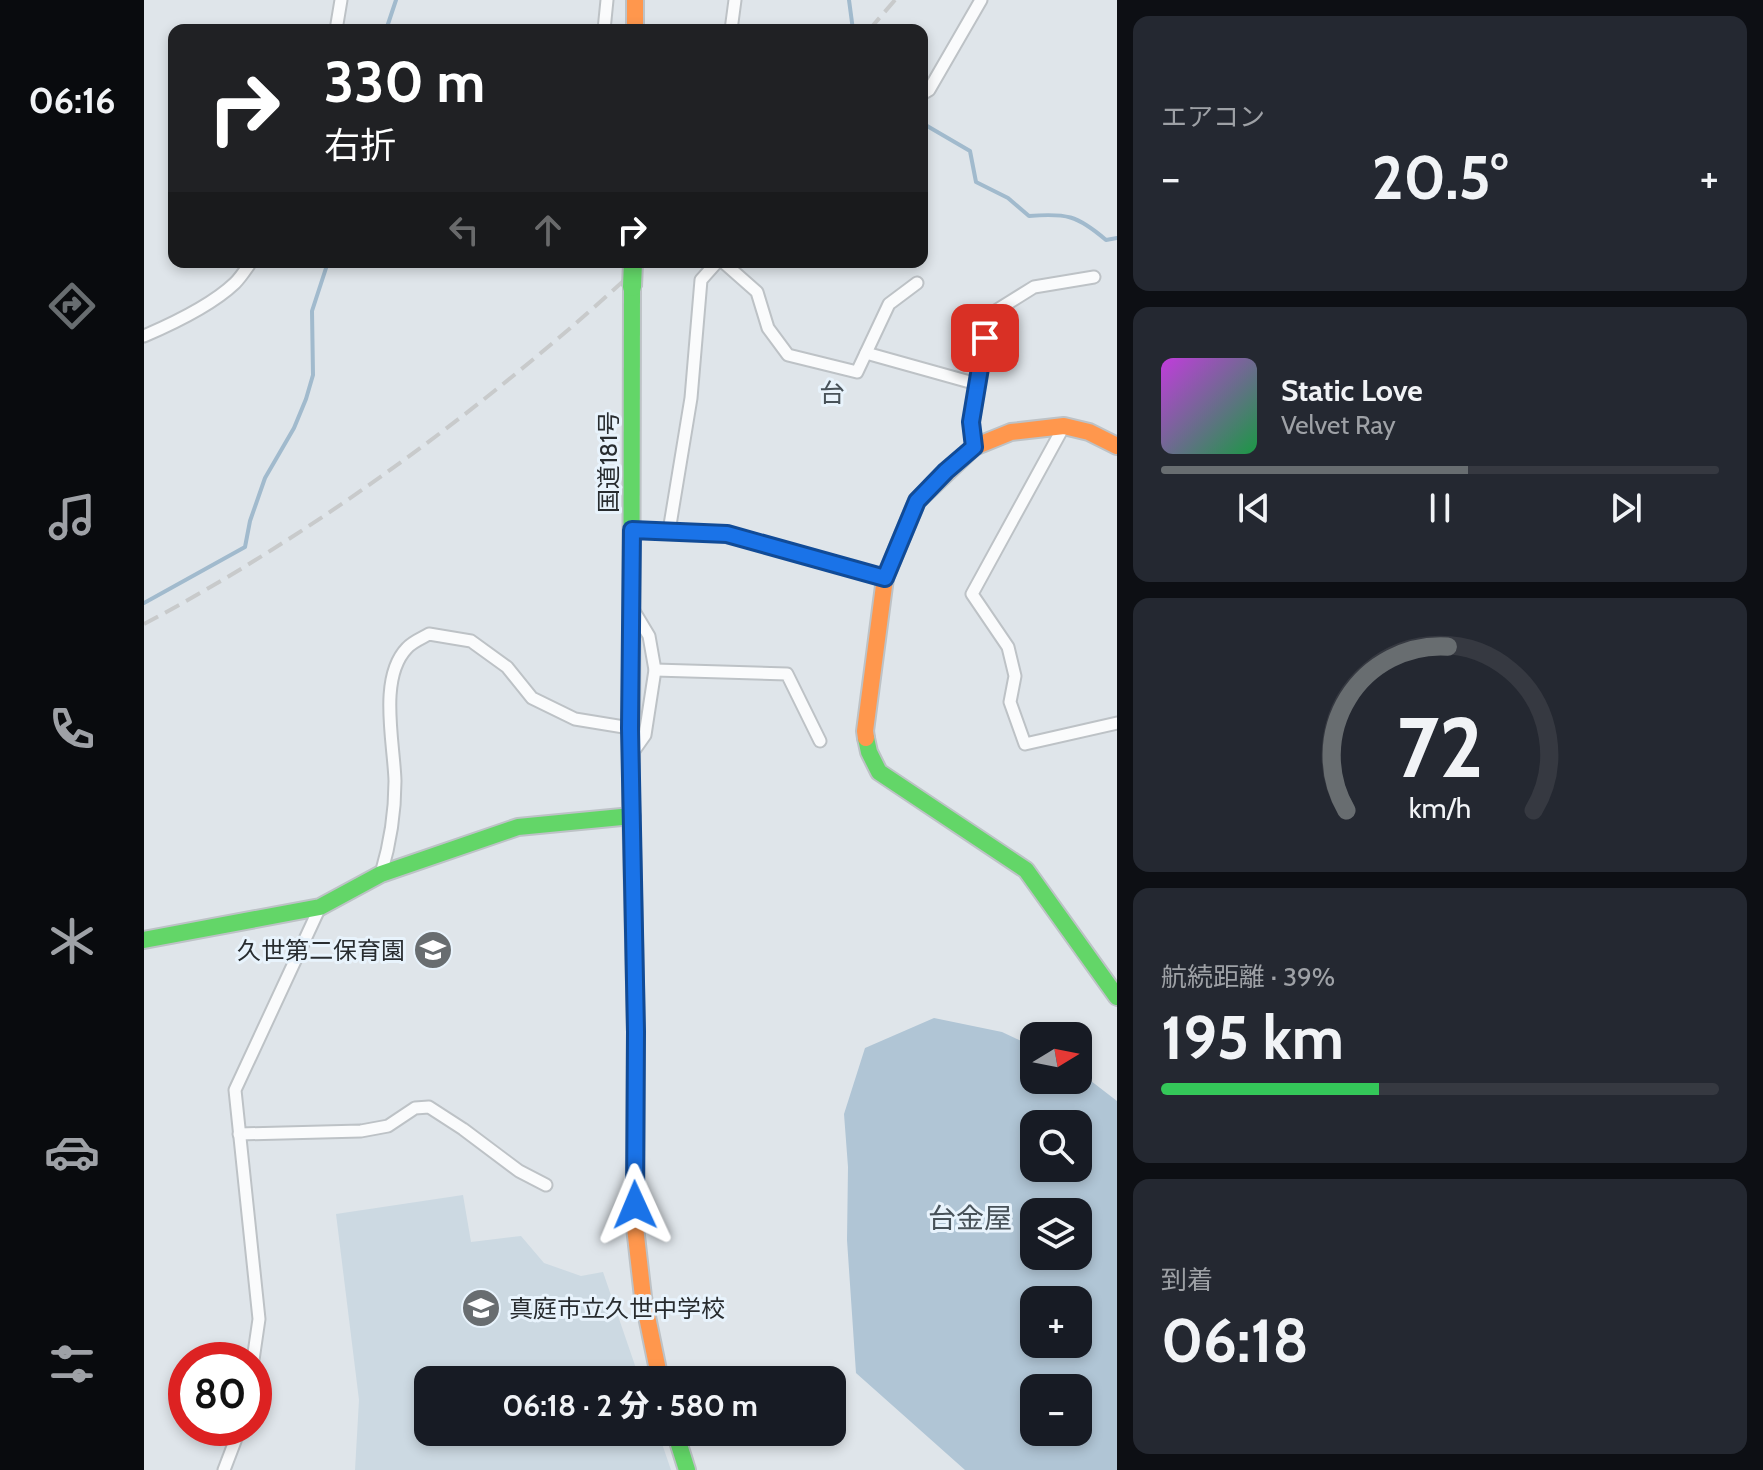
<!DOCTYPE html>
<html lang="ja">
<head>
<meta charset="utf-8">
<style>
  body { margin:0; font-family:Cabin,"Noto Sans JP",sans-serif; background:#242831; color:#f1f3f6; height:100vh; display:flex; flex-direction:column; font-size:30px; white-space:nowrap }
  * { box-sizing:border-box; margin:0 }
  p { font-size:26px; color:#9ea1a6 }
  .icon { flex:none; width:44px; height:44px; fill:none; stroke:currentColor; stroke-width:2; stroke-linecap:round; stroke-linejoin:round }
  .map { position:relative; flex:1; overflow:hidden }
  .panel { display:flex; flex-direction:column; gap:16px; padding:16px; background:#0d0f14; width:646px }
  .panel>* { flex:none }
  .hud { position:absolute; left:24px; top:24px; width:760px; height:244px; border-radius:16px; box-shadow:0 4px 12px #0003; background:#202124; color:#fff; overflow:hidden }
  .needle { width:52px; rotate:80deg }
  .tools { position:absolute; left:876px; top:1022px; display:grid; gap:16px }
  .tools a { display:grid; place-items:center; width:72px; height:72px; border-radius:16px; background:#171b24; box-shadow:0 4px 12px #0003; font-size:40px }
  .speed { position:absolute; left:24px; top:1342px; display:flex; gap:16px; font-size:40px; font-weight:700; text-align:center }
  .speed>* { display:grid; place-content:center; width:104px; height:104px; border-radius:50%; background:#171b24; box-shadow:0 4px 12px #0003; line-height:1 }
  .speed .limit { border:12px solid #d22; background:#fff; color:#111 }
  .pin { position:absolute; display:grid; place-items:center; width:68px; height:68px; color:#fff; margin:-34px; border-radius:16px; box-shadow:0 4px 12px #0006 }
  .me { position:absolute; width:88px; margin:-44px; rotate:359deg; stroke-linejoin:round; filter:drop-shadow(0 0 6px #0008) }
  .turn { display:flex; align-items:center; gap:28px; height:168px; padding:0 24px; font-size:36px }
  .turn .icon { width:104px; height:104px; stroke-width:2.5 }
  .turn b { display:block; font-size:56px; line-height:68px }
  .lanes { display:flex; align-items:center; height:76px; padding:0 24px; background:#0003; justify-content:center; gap:40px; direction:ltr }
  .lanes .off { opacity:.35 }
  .big { font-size:60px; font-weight:800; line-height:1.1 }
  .panel .card { flex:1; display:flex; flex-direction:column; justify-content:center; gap:12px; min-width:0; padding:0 28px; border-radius:16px; background:#242831 }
  .panel .dial { align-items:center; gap:0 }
  .dial svg { height:208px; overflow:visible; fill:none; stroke:#363941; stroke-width:7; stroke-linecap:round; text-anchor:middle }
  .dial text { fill:#f1f3f6; stroke:none }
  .song { display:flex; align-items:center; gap:24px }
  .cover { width:96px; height:96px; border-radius:12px; background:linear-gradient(135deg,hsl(290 70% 55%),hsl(140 70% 35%)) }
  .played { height:8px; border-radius:4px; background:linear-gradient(90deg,#686d70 55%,#363941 55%) }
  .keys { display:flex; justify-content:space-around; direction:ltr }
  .heat { display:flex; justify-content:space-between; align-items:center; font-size:44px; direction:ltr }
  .charge { height:12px; border-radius:6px; background:linear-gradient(90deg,#34c759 39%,#363941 0) }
  .trip { position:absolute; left:270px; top:1366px; width:432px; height:80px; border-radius:16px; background:#171b24; box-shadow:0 4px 12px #0003; font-weight:800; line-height:80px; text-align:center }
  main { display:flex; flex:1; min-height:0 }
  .menu { display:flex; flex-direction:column; width:144px; justify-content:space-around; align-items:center; background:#090b0e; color:#9ea1a6 }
  .menu .icon { width:56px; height:56px }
  .menu .on { color:#686d70 }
  .menu b { font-size:36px; color:#f1f3f6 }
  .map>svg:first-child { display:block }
  .built { fill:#ccd9e2 }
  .forest { fill:#b0c5d5; fill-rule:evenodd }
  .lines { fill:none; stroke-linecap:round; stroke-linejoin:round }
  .stream { stroke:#a1bacd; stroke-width:4 }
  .street-casing { stroke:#bdc2c6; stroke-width:15 }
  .fast-casing { stroke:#bdc2c6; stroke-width:20 }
  .slow-casing { stroke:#bdc2c6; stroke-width:20 }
  .street { stroke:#fafbfc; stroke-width:11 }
  .fast { stroke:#63d668; stroke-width:16 }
  .slow { stroke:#ff974d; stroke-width:16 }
  .rail { stroke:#c8cacb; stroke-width:4; stroke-dasharray:16 8; stroke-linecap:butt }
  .fast-bridge-casing { stroke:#bdc2c6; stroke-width:22; stroke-linecap:butt }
  .fast-bridge { stroke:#63d668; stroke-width:18 }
  .route-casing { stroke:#114b97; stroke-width:20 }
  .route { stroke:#1a73e8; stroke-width:14 }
  .labels { text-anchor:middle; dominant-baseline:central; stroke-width:6; stroke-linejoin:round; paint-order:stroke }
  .street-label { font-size:24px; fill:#282c2f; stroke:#e8f3fc }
  .poi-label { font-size:24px; fill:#282c2f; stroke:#e8f3fc; text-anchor:end }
  .neighbourhood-label { font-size:26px; fill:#485259; stroke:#e8f3fc }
  .quarter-label { font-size:28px; fill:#485259; stroke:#e8f3fc }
</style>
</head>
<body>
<main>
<nav class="menu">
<b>06:16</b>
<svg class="icon on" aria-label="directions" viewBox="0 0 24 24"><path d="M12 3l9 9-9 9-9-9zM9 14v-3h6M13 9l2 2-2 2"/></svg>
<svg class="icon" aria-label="music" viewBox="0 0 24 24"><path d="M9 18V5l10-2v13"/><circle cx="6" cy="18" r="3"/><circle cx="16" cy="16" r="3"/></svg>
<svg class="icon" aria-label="phone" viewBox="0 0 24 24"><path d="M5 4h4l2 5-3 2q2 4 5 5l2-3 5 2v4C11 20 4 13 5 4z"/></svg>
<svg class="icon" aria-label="climate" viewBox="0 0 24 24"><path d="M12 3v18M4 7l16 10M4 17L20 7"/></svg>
<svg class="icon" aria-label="car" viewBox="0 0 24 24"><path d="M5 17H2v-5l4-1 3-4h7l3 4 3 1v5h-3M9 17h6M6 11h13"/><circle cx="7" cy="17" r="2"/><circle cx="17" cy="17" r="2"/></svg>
<svg class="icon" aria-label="filters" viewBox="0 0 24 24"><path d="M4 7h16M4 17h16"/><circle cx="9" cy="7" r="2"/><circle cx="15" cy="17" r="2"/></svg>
</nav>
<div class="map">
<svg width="973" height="1470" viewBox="0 0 973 1470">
  <rect width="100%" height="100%" fill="#dfe5ea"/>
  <polygon class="built" points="319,1195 327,1242 377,1236 400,1263 437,1276 459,1272 496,1380 284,1380 284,1432 514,1432 527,1470 211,1470 215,1400 192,1214"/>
  <path class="forest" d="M790,1018L858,1032L890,1047V1080H934V1071L973,1101V1470H821L712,1373L703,1240L704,1167L700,1114L721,1048ZM890,1124H934V1168H890ZM890,1212H934V1256H890ZM890,1300H934V1344H890ZM934,1388V1432H890V1388Z"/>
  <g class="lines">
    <g class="stream">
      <polyline points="705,0 709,30"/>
      <polyline points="242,30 252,0"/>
      <path d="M778,123L826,151L832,182L864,198L885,216C922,213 933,215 962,240L973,238"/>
      <polyline points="0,603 101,547 106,521 121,478 150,428 162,399 169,375 168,311 184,262"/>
    </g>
    <defs>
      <g id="street">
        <polyline points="192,30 197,0"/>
        <polyline points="460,30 463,0"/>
        <polyline points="587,30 591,0"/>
        <polyline points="778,94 785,90 837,0"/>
        <polyline points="579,262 613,292 624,328 644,355 713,372 745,304 773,283"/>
        <path d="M0,336C28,324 69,304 91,283C97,277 102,269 107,262"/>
        <polyline points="722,353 833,384"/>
        <polyline points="920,426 828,594 864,647 871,676 866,702 881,744 973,723"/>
        <polyline points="830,447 827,422 845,315 890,287 950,277"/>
        <polyline points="488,530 583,534 741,578"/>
        <polyline points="525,531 547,398 557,280 573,262"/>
        <polyline points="511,670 643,674 676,741"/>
        <polyline points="489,752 501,735 511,670 505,636 490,611"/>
        <path d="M237,874C246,844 251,813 251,781C250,743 234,678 263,648C268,642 278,638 285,634L327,641L363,667L388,698L431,719L486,728"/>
        <polyline points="95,1134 217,1131 244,1126 271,1108 285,1107 319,1129 375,1171 402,1185"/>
        <polyline points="109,1360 115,1319 91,1090 176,907"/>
        <polyline points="80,1470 96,1428"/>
      </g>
      <g id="fast">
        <polyline points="722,738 725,752 735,772 882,870 973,997"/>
        <polyline points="487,800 488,287"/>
        <polyline points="0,940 176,907 237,874 374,827 488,816"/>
        <polyline points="531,1432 543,1470"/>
      </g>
      <g id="slow">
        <polyline points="491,0 491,30"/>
        <polyline points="722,738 721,731 741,578 773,501 830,447 867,432 920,426 945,432 973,446"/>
        <polyline points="487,800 492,1032 491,1227 499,1297 516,1380"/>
      </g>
    </defs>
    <use href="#street" class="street-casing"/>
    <use href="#fast" class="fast-casing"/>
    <use href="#slow" class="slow-casing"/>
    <use href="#street" class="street"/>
    <use href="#fast" class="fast"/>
    <use href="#slow" class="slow"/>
    <g class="rail">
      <polyline points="725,30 751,0"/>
      <path d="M0,624C176,531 355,397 500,262"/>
    </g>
    <defs>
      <polyline id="fast-bridge" points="488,287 489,262"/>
    </defs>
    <use href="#fast-bridge" class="fast-bridge-casing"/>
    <use href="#fast-bridge" class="fast-bridge"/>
  </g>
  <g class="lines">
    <defs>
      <polyline id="route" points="491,1205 492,1032 486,728 488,530 583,534 741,578 773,501 802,471 830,447 827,422 841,338"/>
    </defs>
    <use href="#route" class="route-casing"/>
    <use href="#route" class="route"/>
  </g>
  <defs>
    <symbol id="school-disc" viewBox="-11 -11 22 22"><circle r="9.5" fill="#686d70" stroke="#e8f3fc"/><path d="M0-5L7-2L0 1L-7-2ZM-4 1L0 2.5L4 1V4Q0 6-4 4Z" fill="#fff"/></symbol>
  </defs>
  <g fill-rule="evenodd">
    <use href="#school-disc" x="267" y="928" width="44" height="44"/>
    <use href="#school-disc" x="315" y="1286" width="44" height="44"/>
  </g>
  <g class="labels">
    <g class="street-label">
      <text transform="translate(464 462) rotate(-90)">国道181号</text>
    </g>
    <g class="poi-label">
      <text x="261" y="950">久世第二保育園</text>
      <text x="365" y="1308" text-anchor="start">真庭市立久世中学校</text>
    </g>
    <g class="neighbourhood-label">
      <text x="688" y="393">台</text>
    </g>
    <g class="quarter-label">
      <text x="826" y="1218">台金屋</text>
    </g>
  </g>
</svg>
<div class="tools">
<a><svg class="needle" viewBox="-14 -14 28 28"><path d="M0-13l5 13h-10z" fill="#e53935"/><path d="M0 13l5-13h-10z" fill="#9ea1a6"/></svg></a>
<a><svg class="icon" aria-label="search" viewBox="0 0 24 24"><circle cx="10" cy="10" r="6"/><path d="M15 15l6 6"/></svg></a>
<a><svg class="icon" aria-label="layers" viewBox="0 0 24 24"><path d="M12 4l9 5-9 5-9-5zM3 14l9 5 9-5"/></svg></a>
<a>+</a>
<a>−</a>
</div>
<div class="speed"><div class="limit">80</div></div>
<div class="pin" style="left:841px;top:338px;background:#d93025"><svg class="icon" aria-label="arrive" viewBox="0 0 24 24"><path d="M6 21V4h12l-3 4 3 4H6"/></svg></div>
<svg class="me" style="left:491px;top:1205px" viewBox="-20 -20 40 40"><path d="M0-17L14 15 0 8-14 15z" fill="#1a73e8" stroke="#fff" stroke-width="4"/></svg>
<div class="trip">06:18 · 2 分 · 580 m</div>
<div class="hud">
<div class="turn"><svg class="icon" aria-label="right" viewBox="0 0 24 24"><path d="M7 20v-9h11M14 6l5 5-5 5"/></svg><div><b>330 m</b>右折</div></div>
<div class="lanes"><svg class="icon off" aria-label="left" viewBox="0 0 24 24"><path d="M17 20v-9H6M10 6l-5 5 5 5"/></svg><svg class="icon off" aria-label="ahead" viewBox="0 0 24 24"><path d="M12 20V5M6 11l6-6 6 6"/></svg><svg class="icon" aria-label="right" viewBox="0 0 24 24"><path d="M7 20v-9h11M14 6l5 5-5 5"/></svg></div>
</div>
</div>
<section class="panel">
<div class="card"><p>エアコン</p>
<div class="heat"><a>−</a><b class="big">20.5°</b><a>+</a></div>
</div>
<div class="card">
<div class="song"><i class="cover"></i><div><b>Static Love</b><p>Velvet Ray</p></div></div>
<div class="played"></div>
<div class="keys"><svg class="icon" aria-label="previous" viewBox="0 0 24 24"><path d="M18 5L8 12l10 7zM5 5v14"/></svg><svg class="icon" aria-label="pause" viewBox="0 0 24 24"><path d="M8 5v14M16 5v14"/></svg><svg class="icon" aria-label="next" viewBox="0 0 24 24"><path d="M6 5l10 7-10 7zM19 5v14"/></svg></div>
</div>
<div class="card dial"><svg viewBox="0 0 100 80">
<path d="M14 69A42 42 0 1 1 86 69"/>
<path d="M14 69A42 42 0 0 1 53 6" stroke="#686d70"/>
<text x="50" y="56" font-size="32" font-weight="700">72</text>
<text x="50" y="72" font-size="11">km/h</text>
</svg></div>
<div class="card"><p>航続距離 · 39%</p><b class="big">195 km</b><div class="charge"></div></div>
<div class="card"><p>到着</p><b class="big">06:18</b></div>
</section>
</main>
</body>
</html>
